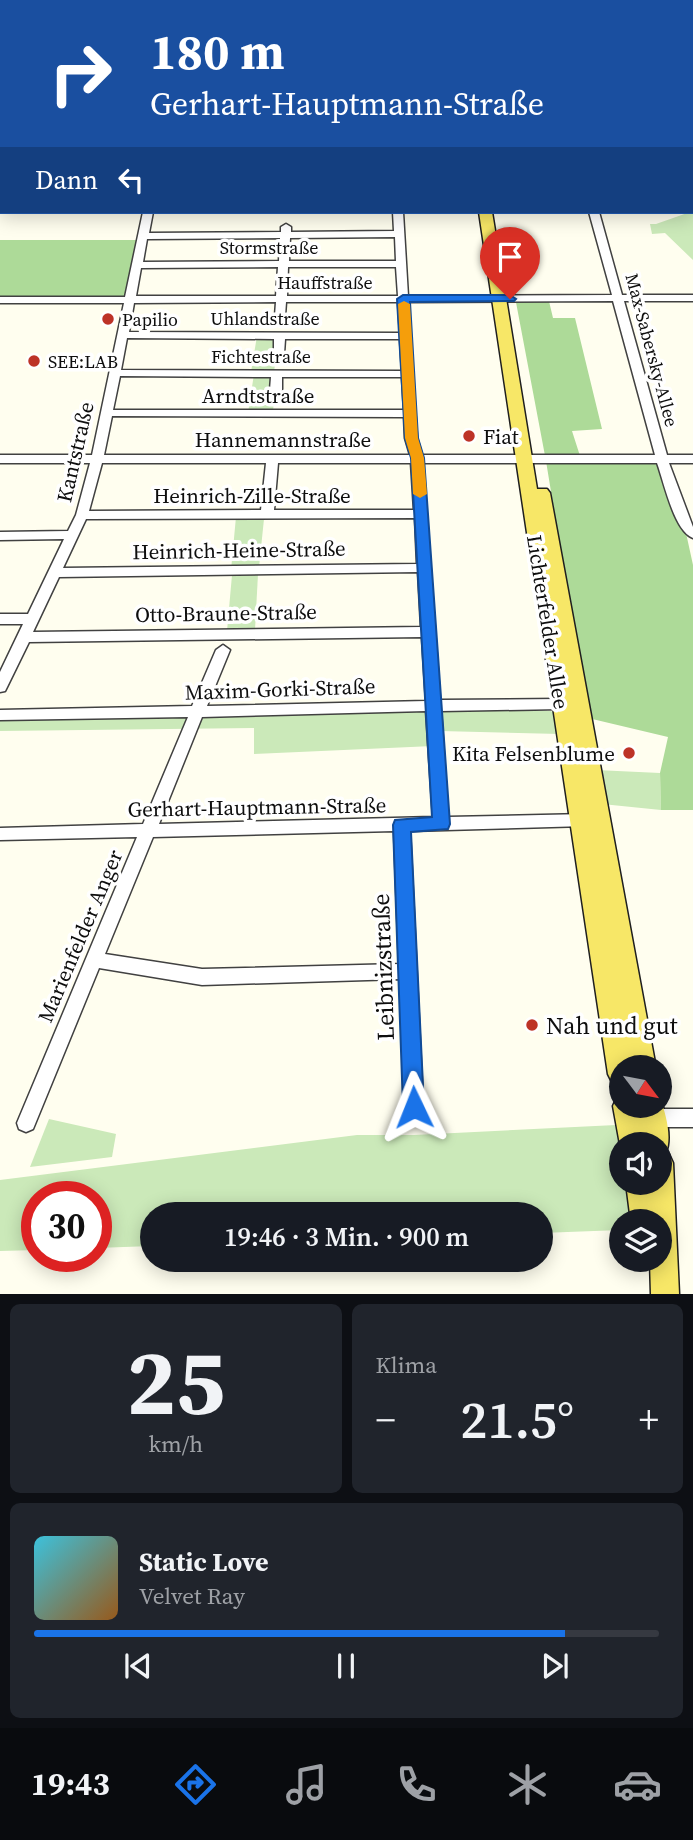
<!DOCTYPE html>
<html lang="de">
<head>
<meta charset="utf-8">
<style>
  body { margin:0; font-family:"Source Serif 4",serif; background:#20242c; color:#f1f3f6; height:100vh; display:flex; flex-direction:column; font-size:26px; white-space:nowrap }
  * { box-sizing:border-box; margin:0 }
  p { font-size:23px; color:#9ea1a6 }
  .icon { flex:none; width:38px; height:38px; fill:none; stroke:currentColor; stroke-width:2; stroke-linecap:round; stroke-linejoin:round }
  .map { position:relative; height:1294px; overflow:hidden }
  .drawer { display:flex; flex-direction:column; gap:10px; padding:10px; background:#0d0f14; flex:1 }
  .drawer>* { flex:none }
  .top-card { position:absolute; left:0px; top:0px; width:693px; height:214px; box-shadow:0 4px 18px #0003; background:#1a4fa0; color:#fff; overflow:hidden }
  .needle { width:46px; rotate:122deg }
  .fabs { position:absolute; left:609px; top:1055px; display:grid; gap:14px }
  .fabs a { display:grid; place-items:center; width:63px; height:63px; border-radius:50%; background:#171b24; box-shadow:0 4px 18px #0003; font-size:35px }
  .speed { position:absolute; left:21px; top:1181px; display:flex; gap:14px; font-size:35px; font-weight:700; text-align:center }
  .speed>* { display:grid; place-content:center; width:91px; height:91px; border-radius:50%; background:#171b24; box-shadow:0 4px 18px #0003; line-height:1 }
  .speed .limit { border:10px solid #d22; background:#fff; color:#111 }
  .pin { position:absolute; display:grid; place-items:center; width:60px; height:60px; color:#fff; margin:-72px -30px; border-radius:50% 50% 50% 0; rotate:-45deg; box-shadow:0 0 7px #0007 }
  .pin .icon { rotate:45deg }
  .me { position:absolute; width:77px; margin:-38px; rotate:358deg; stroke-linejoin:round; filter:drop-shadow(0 0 5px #0008) }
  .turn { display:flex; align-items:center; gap:24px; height:147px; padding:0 35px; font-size:32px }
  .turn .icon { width:91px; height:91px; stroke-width:2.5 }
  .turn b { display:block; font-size:49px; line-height:60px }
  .then { display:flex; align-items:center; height:66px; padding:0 35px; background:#0003; gap:14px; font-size:26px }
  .big { font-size:52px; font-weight:600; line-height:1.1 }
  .drawer .card { flex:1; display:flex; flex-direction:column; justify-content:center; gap:10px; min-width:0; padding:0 24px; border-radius:10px; background:#20242c }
  .drawer .dial { align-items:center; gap:0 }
  .dial b { font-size:91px; line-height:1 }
  .song { display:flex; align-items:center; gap:21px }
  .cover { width:84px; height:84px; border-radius:10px; background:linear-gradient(135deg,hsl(190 70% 55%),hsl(30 70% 35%)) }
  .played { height:7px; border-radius:4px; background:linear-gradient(90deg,#1a73e8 85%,#363941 85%) }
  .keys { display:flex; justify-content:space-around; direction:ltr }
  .heat { display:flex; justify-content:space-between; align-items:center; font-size:38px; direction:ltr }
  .drawer .tiles { flex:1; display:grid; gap:10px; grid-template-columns:1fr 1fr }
  .card:last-child { grid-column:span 2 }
  .trip { position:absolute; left:140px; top:1202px; width:413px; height:70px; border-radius:35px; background:#171b24; box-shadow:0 4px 18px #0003; font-weight:600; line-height:70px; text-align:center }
  .menu { display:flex; height:112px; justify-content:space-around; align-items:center; background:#090b0e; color:#9ea1a6 }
  .menu .icon { width:49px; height:49px }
  .menu .current { color:#1a73e8 }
  .menu b { font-size:32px; color:#f1f3f6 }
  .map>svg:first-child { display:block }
  .green { fill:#cbe9b9 }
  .forest { fill:#adda98 }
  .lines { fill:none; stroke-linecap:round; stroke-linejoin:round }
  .stream { stroke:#3c80cc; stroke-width:2 }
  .minor-casing { stroke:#414141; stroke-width:3 }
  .major-casing { stroke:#1f1f1f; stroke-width:3 }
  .minor { fill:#fff; fill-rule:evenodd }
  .major { fill:#f7e767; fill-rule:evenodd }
  .route { fill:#1a73e8; stroke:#114b97; stroke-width:2 }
  .slow { fill:#f59e0b }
  .poi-dot { fill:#bd3327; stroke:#fff; stroke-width:2.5 }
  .labels { text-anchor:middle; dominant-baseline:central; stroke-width:7; stroke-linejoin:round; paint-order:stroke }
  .far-street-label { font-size:18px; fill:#0e0e0e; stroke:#fff }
  .far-poi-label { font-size:18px; fill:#0e0e0e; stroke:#fff; text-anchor:start }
  .street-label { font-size:21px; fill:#0e0e0e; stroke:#fff }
  .poi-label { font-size:21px; fill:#0e0e0e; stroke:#fff; text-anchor:start }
  .near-street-label { font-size:24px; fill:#0e0e0e; stroke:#fff }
  .near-poi-label { font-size:24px; fill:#0e0e0e; stroke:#fff; text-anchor:start }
</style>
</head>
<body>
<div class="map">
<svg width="693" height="1294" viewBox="0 0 693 1294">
  <rect width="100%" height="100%" fill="#fffeef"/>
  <g class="green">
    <polygon points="693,211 693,260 665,233 652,234 650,224 656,224"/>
    <polygon points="257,336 275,336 277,354 274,371 251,372"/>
    <polygon points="254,374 276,377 273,412 248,413"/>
    <polygon points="236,517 264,519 259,567 231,570"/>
    <polygon points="258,574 255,630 227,631 232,575"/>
    <polygon points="444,708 551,711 556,714 560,734 440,731 440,709"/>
    <polygon points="430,710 433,746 254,754 254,728 0,731 0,717"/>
    <polygon points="596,770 660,773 661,810 602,804"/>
    <polygon points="49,1119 116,1134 112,1157 30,1167"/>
    <polygon points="616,1125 621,1154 621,1183 626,1183 633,1221 621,1222 621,1230 541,1233 541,1214 152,1214 152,1246 96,1248 96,1197 37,1197 37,1250 0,1251 0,1180 357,1135 414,1135"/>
  </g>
  <g class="forest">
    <polygon points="0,240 139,240 126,297 0,298"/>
    <polygon points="515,297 548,297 553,318 575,318 602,429 572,431 581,459 654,461 661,464 686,533 693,565 693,810 661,810 660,773 668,737 588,718 546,461"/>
  </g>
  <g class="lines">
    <polyline class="stream" points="551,1 567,0"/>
    <defs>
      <g id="minor">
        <polygon points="0,0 12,2 2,2"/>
        <rect x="0" y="47" width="2" height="5"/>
        <polygon points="0,84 2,84 0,90"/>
        <polygon points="2,195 2,204 0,205 0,196"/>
        <path d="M143,212H153L149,233L281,232V227L286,224L291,227V232L394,231L393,212H403L408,296L612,295L589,212H599L622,295H693V301H624L667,455H693V463H669L693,527V538C674,531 664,482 657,463H423L440,700L561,699L566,700L568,704L566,708L561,709L441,711L448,817L586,814L592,816L594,820L592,824L586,826L410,831L423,1107L421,1113L414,1116L407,1113L405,1107L400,979L202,985L99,968L33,1129L26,1132L19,1129L17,1123L137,837L0,840V828L143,824L188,717L0,720V710L192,706L216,650L223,645L230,650L207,706L426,701L422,637L29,642L7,687L5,691L0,692V672L23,624H0V614H28L64,539L0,540V532L68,531L76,515L90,463H0V455H92L124,303H0V297H125ZM395,237L396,261H289L290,238ZM280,238L279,261L143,262L147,239ZM278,267L276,296H136L141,268ZM288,267H396L398,296H287ZM613,301L655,455H422L417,438L408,302ZM276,302L275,316L280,319L285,316L286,302H398L400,333L129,332L134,303ZM127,338L274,339V354L279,357L284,354L285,339H400L402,371L121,370ZM120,376L271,377L270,390L276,393L282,390V377H402L404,410H113ZM112,416L404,417L405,438L410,455H104ZM102,463H266L261,510L89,511ZM278,463H411L414,510H274ZM415,518L417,564L63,568L86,519ZM418,572L421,627L33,632L59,577ZM426,711L433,817L159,824L202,717ZM394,831L399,964L202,969L105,954L153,837Z"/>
        <polygon points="652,1109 693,1109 693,1127 652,1127 645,1124 643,1118 645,1112"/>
      </g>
      <g id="major">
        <polygon points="418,0 428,0 417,2"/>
        <polygon points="479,212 492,212 537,489 547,489 550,493 656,1068 621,1068 621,1086 612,1082 608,1074"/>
        <path d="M621,1096V1106H660V1099C666,1113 672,1138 666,1152L669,1154L673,1163L679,1294H651L650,1260H660V1222H631L626,1183H660V1144H621V1150L613,1106L617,1097Z"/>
      </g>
    </defs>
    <use href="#minor" class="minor-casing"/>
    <use href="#major" class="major-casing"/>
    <use href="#minor" class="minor"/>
    <use href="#major" class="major"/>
  </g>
  <polygon class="route" points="510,295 516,299 514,301 410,302 418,438 424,458 450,824 448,829 411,832 424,1107 421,1114 414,1117 406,1114 403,1107 393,825 395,820 432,817 411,458 405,438 397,299 403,295"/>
  <polygon class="slow" points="404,301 410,304 418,438 424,458 427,494 420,498 413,494 411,458 405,438 398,304"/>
  <g class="poi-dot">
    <circle cx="108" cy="319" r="7"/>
    <circle cx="34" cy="361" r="7"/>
    <circle cx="469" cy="436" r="7"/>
    <circle cx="629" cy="753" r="7"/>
    <circle cx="532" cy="1025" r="7"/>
  </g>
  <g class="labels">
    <g class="far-street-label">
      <text x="269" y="247">Stormstraße</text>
      <text x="325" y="282">Hauffstraße</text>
      <text x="265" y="318">Uhlandstraße</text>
      <text transform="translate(652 350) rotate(75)">Max-Sabersky-Allee</text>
      <text x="261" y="356">Fichtestraße</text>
    </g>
    <g class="far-poi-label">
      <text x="122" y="319">Papilio</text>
      <text x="48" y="361">SEE:LAB</text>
    </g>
    <g class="street-label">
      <text x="258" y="395">Arndtstraße</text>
      <text x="283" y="439">Hannemannstraße</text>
      <text transform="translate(75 452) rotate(-77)">Kantstraße</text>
      <text x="252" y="495">Heinrich-Zille-Straße</text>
      <text transform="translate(239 550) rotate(-1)">Heinrich-Heine-Straße</text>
      <text transform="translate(226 613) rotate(-1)">Otto-Braune-Straße</text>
      <text transform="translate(548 622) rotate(81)">Lichterfelder Allee</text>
      <text transform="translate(280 689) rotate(-2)">Maxim-Gorki-Straße</text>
      <text transform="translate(257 807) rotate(-1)">Gerhart-Hauptmann-Straße</text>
      <text transform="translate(80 936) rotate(-67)">Marienfelder Anger</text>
    </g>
    <g class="poi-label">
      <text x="483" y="436">Fiat</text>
      <text x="615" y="753" text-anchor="end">Kita Felsenblume</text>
    </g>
    <g class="near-street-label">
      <text transform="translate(383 967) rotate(-92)">Leibnizstraße</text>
    </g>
    <g class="near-poi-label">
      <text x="546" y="1025">Nah und gut</text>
    </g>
  </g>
</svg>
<div class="fabs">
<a><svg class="needle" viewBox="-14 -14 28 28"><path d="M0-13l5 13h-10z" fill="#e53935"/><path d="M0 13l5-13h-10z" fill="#9ea1a6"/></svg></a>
<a><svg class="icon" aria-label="sound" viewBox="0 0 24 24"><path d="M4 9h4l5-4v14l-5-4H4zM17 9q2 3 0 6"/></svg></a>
<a><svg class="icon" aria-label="layers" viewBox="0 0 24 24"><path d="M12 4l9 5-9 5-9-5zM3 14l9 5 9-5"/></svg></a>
</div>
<div class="speed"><div class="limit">30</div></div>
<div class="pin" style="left:510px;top:299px;background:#d93025"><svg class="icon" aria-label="arrive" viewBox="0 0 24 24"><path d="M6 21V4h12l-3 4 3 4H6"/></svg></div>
<svg class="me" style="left:414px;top:1107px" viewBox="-20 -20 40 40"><path d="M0-17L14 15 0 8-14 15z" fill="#1a73e8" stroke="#fff" stroke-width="4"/></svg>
<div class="trip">19:46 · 3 Min. · 900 m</div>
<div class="top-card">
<div class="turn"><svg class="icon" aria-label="right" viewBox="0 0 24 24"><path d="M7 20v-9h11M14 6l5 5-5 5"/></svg><div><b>180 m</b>Gerhart-Hauptmann-Straße</div></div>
<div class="then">Dann<svg class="icon" aria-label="left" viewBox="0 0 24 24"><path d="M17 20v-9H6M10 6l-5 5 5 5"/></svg></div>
</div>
</div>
<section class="drawer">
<div class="tiles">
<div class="card dial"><b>25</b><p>km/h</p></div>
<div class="card"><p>Klima</p>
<div class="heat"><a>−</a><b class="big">21.5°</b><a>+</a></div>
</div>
<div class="card">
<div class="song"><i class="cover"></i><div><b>Static Love</b><p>Velvet Ray</p></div></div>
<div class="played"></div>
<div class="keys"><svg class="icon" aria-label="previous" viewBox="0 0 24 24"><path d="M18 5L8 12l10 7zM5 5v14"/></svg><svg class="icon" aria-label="pause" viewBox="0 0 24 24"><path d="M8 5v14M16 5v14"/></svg><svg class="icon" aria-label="next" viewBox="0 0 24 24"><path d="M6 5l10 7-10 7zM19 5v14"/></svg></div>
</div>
</div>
</section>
<nav class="menu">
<b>19:43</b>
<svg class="icon current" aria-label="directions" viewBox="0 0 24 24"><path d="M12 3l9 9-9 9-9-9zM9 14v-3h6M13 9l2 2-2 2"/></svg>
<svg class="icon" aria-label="music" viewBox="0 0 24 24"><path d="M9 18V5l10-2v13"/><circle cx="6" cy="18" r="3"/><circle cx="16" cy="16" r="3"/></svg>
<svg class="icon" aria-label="phone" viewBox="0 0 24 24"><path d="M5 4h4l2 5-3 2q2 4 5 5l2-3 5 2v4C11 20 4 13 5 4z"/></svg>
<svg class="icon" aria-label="climate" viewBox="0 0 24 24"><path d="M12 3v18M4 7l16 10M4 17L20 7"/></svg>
<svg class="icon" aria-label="car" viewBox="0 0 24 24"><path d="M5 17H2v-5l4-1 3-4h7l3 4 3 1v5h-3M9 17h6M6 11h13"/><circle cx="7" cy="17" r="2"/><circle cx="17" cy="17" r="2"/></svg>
</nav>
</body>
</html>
